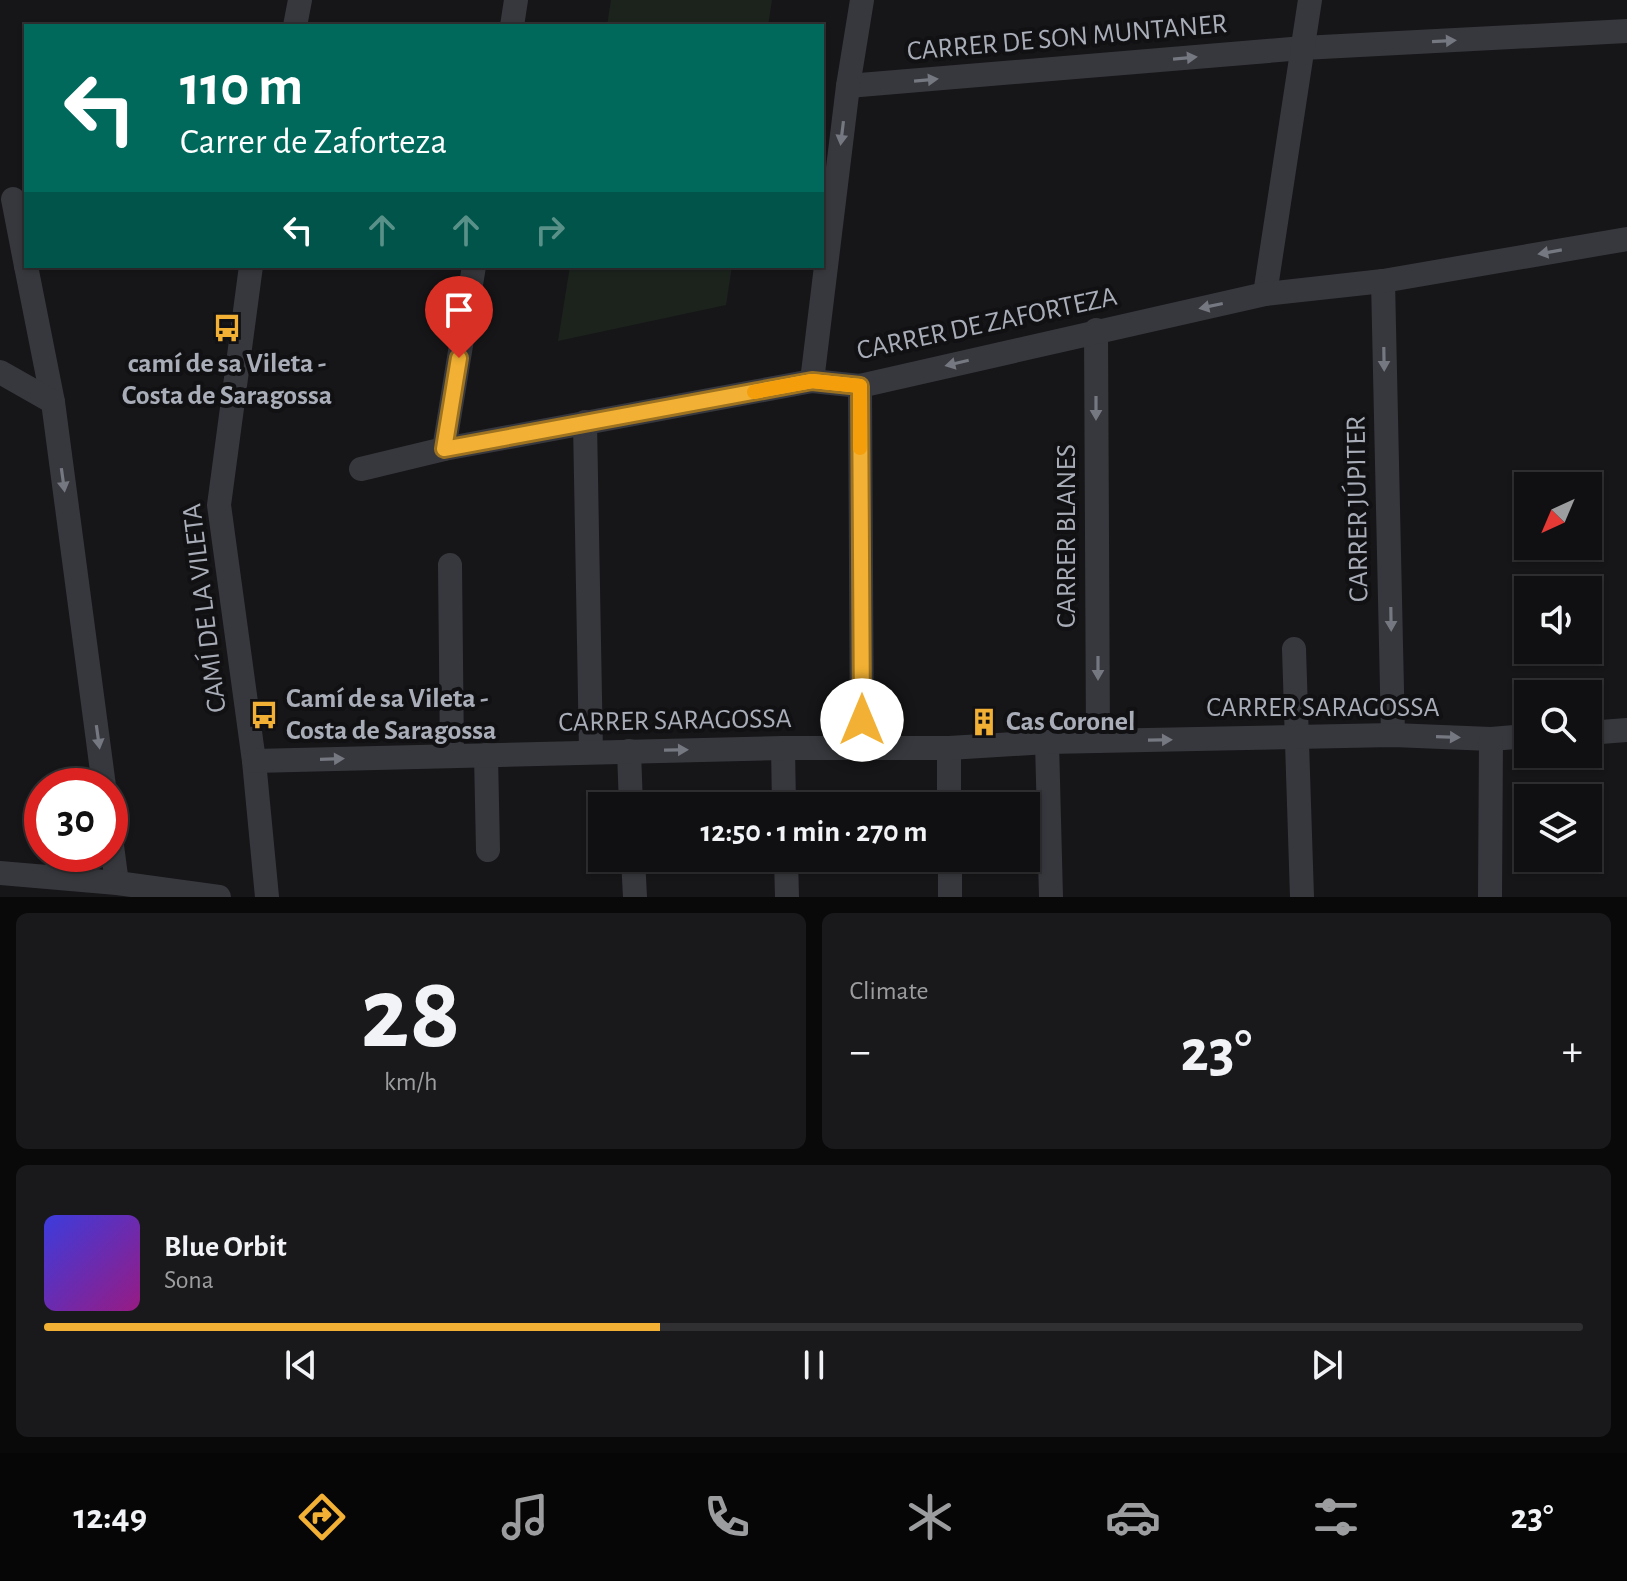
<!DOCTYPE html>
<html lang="en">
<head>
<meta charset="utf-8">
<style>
  body { margin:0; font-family:"Alegreya Sans",sans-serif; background:#19191b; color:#f1f3f6; height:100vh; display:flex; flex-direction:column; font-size:30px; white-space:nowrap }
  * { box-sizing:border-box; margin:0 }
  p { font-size:26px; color:#9c9d9f }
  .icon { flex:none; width:44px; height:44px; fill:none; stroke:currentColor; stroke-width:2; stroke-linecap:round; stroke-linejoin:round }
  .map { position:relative; height:897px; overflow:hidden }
  .panel { display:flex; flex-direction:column; gap:16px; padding:16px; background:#09090a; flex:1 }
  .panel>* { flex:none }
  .hud { position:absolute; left:24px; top:24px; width:800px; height:244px; border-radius:0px; box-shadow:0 2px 6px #0004,0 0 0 2px #303032; background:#00695c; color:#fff; overflow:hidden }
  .needle { width:52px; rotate:224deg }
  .buttons { position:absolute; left:1514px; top:472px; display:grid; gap:16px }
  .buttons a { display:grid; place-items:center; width:88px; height:88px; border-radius:0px; background:#101012; box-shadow:0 2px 6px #0004,0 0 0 2px #303032; font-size:40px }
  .speed { position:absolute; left:24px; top:768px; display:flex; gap:16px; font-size:40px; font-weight:700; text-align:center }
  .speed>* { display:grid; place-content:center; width:104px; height:104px; border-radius:50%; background:#101012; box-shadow:0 2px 6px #0004,0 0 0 2px #303032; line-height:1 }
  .speed .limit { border:12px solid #d22; background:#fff; color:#111 }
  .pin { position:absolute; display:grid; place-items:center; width:68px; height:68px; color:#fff; margin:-82px -34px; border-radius:50% 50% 50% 0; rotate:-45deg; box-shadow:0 0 8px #0007 }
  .pin .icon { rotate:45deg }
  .me { position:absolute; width:88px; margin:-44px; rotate:0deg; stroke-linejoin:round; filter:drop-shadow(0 0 6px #0008) }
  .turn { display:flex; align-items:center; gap:28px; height:168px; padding:0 24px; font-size:36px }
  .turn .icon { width:104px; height:104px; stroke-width:2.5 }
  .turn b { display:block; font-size:56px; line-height:68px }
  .lanes { display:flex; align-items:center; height:76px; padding:0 24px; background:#0003; justify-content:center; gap:40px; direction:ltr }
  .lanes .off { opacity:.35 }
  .big { font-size:60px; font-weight:600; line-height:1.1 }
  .panel .tile { flex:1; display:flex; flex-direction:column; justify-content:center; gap:12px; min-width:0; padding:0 28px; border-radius:12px; background:#19191b }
  .panel .dial { align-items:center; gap:0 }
  .dial b { font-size:104px; line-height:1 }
  .song { display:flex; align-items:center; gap:24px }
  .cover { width:96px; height:96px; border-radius:12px; background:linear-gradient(135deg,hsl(240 70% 55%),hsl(310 70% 35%)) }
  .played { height:8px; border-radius:4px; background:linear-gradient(90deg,#f2b134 40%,#303032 40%) }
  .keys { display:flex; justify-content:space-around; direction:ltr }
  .heat { display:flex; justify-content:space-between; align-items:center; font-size:44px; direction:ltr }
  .panel .tiles { flex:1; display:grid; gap:16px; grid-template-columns:1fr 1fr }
  .tile:last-child { grid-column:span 2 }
  .trip { position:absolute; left:588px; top:792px; width:452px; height:80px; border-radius:0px; background:#101012; box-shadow:0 2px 6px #0004,0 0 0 2px #303032; font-weight:600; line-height:80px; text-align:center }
  .dock { display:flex; height:128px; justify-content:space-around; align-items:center; background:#060607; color:#9c9d9f }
  .dock .icon { width:56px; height:56px }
  .dock .selected { color:#f2b134 }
  .dock b { font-size:36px; color:#f1f3f6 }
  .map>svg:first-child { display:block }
  .green { fill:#1c231d }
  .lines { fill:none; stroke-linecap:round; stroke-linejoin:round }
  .minor { stroke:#37383d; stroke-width:24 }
  .oneway { fill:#757881 }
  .route-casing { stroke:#9d7322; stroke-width:20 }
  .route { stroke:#f2b134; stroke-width:14 }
  .slow { stroke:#f59e0b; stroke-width:14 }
  .labels { text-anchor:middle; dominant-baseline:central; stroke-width:8; stroke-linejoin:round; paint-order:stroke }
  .street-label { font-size:28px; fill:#a8adb8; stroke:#111113 }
  .poi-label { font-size:28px; font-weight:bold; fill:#a8adb8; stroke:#111113; text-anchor:start }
</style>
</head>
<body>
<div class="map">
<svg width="1627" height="897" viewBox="0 0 1627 897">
  <rect width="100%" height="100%" fill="#161618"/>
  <g class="green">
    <polygon points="611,0 772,0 768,26 607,26"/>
    <polygon points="570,266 732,266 726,305 558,341"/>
  </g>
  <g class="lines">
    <g class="minor">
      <polyline points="295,26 300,0"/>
      <polyline points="512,26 516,0"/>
      <polyline points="848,86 1303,48 1627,31"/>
      <polyline points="13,199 26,266"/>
      <polyline points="26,266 53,402 104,786"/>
      <polyline points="251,266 219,505 254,761 267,897"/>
      <polyline points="1383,281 1393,735"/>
      <polyline points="1265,294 1310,0"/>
      <polyline points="1096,330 1098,741"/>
      <polyline points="0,372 53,402"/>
      <polyline points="812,381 848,86 862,0"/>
      <polyline points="860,386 862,750"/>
      <polyline points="585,422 591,752"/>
      <polyline points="444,449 474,266"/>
      <polyline points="361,469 444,449 812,381 860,386 1265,294 1383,281 1627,239"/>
      <polyline points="450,565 452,756"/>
      <polyline points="1294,649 1302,897"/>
      <polyline points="1588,733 1627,730"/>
      <polyline points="1047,742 1051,897"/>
      <polyline points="783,748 784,806"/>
      <polyline points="949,748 949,806"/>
      <polyline points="629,751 631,806"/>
      <polyline points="486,755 488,850"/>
      <polyline points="254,761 783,748 949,748 1047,742 1393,735 1491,739 1528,736"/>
      <polyline points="110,831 117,883"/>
      <polyline points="633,858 635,897"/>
      <polyline points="786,858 787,897"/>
      <polyline points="950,858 950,897"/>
      <polyline points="0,873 117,883 219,897"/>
      <polyline points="1490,897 1491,739"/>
    </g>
  </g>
  <defs><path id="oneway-solid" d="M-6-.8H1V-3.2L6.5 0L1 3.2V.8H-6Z" transform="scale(2)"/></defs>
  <g class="oneway">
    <use href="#oneway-solid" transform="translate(1444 41) rotate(-3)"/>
    <use href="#oneway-solid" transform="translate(1185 58) rotate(-5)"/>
    <use href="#oneway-solid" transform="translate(926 80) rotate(-5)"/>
    <use href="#oneway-solid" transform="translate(842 133) rotate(97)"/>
    <use href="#oneway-solid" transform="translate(1550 252) rotate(170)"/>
    <use href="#oneway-solid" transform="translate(1211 306) rotate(168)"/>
    <use href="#oneway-solid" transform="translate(1384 359) rotate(89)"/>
    <use href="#oneway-solid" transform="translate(957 363) rotate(167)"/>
    <use href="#oneway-solid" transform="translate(1096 408) rotate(90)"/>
    <use href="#oneway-solid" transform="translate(63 480) rotate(82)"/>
    <use href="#oneway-solid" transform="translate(1391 619) rotate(89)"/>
    <use href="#oneway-solid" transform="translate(1098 668) rotate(90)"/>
    <use href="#oneway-solid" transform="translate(98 737) rotate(82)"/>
    <use href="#oneway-solid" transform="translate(1448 737) rotate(2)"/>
    <use href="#oneway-solid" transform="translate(1160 740) rotate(-1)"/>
    <use href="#oneway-solid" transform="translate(676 750) rotate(-1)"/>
    <use href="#oneway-solid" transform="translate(332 759) rotate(-2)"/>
  </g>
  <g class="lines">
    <defs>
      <polyline id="route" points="459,358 444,449 812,381 860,386 862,720"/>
    </defs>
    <use href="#route" class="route-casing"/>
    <use href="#route" class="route"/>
    <polyline class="slow" points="754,392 812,381 860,386 860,448"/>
  </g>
  <defs>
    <symbol id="bus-bare" viewBox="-9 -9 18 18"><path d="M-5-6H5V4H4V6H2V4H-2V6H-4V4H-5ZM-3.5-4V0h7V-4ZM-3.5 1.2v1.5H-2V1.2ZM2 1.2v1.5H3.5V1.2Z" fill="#f2b134" stroke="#111113" stroke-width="2.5" paint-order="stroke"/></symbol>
    <symbol id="building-bare" viewBox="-9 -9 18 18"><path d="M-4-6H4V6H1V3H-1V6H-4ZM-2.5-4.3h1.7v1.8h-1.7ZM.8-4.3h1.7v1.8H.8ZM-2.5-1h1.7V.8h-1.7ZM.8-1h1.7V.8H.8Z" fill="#f2b134" stroke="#111113" stroke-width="2.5" paint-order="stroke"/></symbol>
  </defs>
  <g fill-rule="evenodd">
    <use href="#bus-bare" x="207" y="308" width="40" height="40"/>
    <use href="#bus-bare" x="244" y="695" width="40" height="40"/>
    <use href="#building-bare" x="964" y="702" width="40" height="40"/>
  </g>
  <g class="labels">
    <g class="street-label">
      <text transform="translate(1067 38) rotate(-5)">CARRER DE SON MUNTANER</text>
      <text transform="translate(987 324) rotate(-12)">CARRER DE ZAFORTEZA</text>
      <text transform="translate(1358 509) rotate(-91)">CARRER JÚPITER</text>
      <text transform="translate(1067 536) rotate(-90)">CARRER BLANES</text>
      <text transform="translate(205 608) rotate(-97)">CAMÍ DE LA VILETA</text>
      <text x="1323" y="708">CARRER SARAGOSSA</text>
      <text transform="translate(675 721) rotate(-1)">CARRER SARAGOSSA</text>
    </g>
    <g class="poi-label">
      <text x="227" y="364" text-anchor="middle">camí de sa Vileta -<tspan x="227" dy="32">Costa de Saragossa</tspan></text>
      <text x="286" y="699">Camí de sa Vileta -<tspan x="286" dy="32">Costa de Saragossa</tspan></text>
      <text x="1006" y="722">Cas Coronel</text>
    </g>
  </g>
</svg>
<div class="buttons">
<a><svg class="needle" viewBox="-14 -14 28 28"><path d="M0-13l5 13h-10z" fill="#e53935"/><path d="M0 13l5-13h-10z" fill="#9c9d9f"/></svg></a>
<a><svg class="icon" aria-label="sound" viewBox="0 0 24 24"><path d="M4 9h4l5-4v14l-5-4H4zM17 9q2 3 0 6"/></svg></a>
<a><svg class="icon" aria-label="search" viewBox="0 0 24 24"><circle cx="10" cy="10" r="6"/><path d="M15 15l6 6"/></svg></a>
<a><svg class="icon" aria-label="layers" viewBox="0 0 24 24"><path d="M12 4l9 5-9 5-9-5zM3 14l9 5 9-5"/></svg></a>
</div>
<div class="speed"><div class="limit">30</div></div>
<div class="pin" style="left:459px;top:358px;background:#d93025"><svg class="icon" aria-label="arrive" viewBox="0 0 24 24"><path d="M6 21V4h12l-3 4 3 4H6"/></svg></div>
<svg class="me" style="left:862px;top:720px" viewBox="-20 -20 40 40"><circle r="19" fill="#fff"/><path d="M0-13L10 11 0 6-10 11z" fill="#f2b134"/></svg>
<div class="trip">12:50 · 1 min · 270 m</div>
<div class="hud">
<div class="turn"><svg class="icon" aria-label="left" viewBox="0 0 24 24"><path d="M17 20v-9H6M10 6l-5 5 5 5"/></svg><div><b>110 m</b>Carrer de Zaforteza</div></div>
<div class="lanes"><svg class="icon" aria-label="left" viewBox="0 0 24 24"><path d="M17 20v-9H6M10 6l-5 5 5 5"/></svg><svg class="icon off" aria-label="ahead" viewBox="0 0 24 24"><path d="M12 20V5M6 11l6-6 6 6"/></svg><svg class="icon off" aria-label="ahead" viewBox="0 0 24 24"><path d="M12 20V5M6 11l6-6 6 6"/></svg><svg class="icon off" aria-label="right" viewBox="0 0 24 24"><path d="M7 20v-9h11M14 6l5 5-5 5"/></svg></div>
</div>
</div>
<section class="panel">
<div class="tiles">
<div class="tile dial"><b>28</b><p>km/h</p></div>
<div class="tile"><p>Climate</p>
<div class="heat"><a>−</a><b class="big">23°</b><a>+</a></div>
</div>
<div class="tile">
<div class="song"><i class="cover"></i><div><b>Blue Orbit</b><p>Sona</p></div></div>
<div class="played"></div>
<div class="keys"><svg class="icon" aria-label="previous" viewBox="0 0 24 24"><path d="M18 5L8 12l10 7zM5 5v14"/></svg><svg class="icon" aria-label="pause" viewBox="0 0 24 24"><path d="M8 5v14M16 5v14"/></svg><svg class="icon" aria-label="next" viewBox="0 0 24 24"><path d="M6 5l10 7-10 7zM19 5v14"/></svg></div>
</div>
</div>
</section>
<nav class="dock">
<b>12:49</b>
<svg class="icon selected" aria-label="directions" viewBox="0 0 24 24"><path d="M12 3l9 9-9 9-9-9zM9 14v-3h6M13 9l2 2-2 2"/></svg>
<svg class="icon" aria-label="music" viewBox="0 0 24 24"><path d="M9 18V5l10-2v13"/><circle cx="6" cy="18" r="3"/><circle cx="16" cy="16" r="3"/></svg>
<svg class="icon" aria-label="phone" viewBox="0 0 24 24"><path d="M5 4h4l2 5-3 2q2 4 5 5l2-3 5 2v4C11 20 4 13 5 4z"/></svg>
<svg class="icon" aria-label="climate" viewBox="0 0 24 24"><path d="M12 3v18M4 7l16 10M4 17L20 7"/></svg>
<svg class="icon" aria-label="car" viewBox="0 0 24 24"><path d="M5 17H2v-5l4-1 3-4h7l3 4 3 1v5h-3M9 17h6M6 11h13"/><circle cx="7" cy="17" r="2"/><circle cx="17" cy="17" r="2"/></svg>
<svg class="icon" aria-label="filters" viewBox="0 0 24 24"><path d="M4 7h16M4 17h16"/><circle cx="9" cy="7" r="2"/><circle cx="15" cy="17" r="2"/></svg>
<b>23°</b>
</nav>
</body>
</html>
